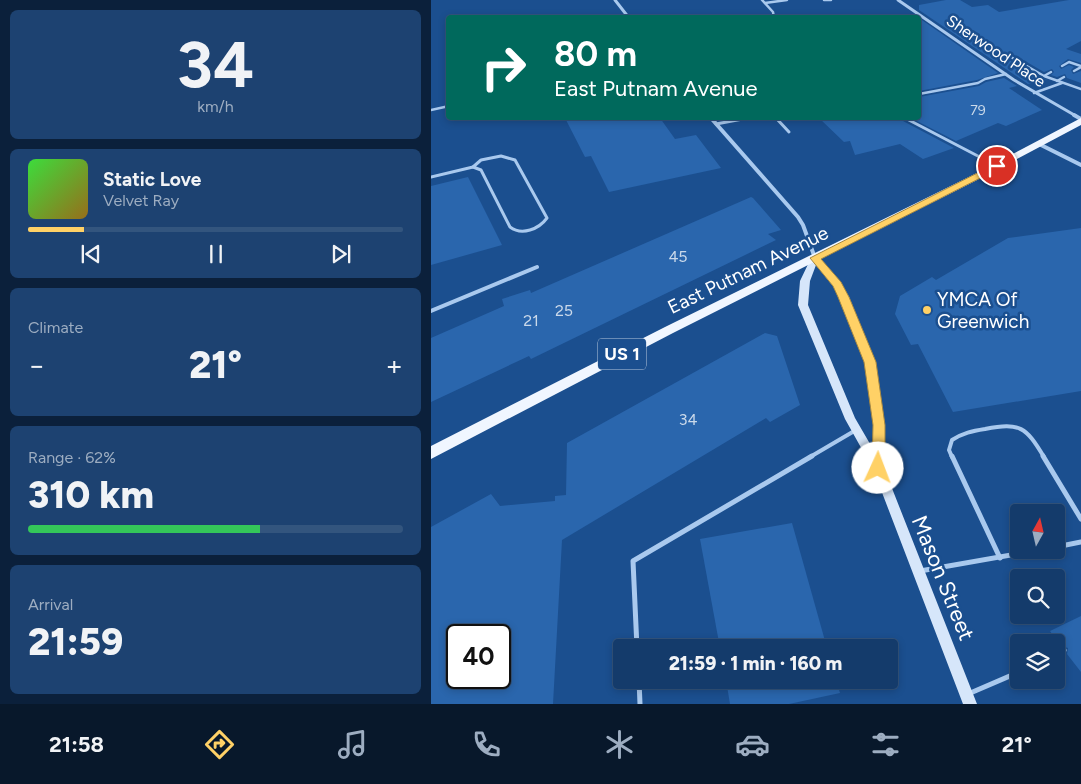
<!DOCTYPE html>
<html lang="en">
<head>
<meta charset="utf-8">
<style>
  body { margin:0; font-family:Figtree,sans-serif; background:#1d4271; color:#f1f3f6; height:100vh; display:flex; flex-direction:column; font-size:19px; white-space:nowrap }
  * { box-sizing:border-box; margin:0 }
  p { font-size:16px; color:#9dadc1 }
  .icon { flex:none; width:28px; height:28px; fill:none; stroke:currentColor; stroke-width:2; stroke-linecap:round; stroke-linejoin:round }
  .map { position:relative; flex:1; overflow:hidden }
  .panel { display:flex; flex-direction:column; gap:10px; padding:10px; background:#0b203b; width:431px }
  .panel>* { flex:none }
  .hud { position:absolute; left:15px; top:15px; width:475px; height:105px; border-radius:5px; box-shadow:0 2px 8px #0003,0 0 0 1px #33557e; background:#00695c; color:#fff; overflow:hidden }
  .needle { width:32px; rotate:8deg }
  .buttons { position:absolute; left:579px; top:504px; display:grid; gap:10px }
  .buttons a { display:grid; place-items:center; width:55px; height:55px; border-radius:5px; background:#143b6b; box-shadow:0 2px 8px #0003,0 0 0 1px #33557e; font-size:25px }
  .speed { position:absolute; left:15px; top:624px; display:flex; gap:10px; font-size:25px; font-weight:700; text-align:center }
  .speed>* { display:grid; place-content:center; width:65px; height:65px; border-radius:50%; background:#143b6b; box-shadow:0 2px 8px #0003,0 0 0 1px #33557e; line-height:1 }
  .speed .limit { border:2px solid #111; border-radius:8px; background:#fff; color:#111 }
  .pin { position:absolute; display:grid; place-items:center; width:42px; height:42px; color:#fff; margin:-21px; border:2px solid #fff; border-radius:50%; box-shadow:0 1px 5px #0007 }
  .me { position:absolute; width:55px; margin:-28px; rotate:2deg; stroke-linejoin:round; filter:drop-shadow(0 0 4px #0008) }
  .turn { display:flex; align-items:center; gap:18px; height:105px; padding:0 25px; font-size:22px }
  .turn .icon { width:65px; height:65px; stroke-width:2.5 }
  .turn b { display:block; font-size:35px; line-height:42px }
  .big { font-size:38px; font-weight:800; line-height:1.1 }
  .panel .tile { flex:1; display:flex; flex-direction:column; justify-content:center; gap:8px; min-width:0; padding:0 18px; border-radius:8px; background:#1d4271 }
  .panel .dial { align-items:center; gap:0 }
  .dial b { font-size:65px; line-height:1 }
  .song { display:flex; align-items:center; gap:15px }
  .cover { width:60px; height:60px; border-radius:8px; background:linear-gradient(135deg,hsl(120 70% 55%),hsl(40 70% 35%)) }
  .played { height:5px; border-radius:2px; background:linear-gradient(90deg,#ffd166 15%,#33557e 15%) }
  .keys { display:flex; justify-content:space-around; direction:ltr }
  .heat { display:flex; justify-content:space-between; align-items:center; font-size:28px; direction:ltr }
  .charge { height:8px; border-radius:4px; background:linear-gradient(90deg,#34c759 62%,#33557e 0) }
  .trip { position:absolute; left:182px; top:639px; width:285px; height:50px; border-radius:5px; background:#143b6b; box-shadow:0 2px 8px #0003,0 0 0 1px #33557e; font-weight:800; line-height:50px; text-align:center }
  .menu { display:flex; height:80px; justify-content:space-around; align-items:center; background:#08182b; color:#9dadc1 }
  .menu .icon { width:35px; height:35px }
  .menu .on { color:#ffd166 }
  .menu b { font-size:22px; color:#f1f3f6 }
  main { display:flex; flex:1; min-height:0 }
  .map>svg:first-child { display:block }
  .building { fill:#2a66ad; fill-rule:evenodd }
  .lines { fill:none; stroke-linecap:round; stroke-linejoin:round }
  .lane-far3 { stroke:#a9c9ee; stroke-width:2.5 }
  .lane-far2 { stroke:#a9c9ee; stroke-width:3 }
  .lane-far1 { stroke:#a9c9ee; stroke-width:4 }
  .lane { stroke:#a9c9ee; stroke-width:5 }
  .street-far1 { stroke:#a9c9ee; stroke-width:3 }
  .street { stroke:#a9c9ee; stroke-width:4 }
  .secondary { fill:#d6e6fa; fill-rule:evenodd }
  .primary { fill:#f0f6ff; fill-rule:evenodd }
  .route { fill:#ffd166; stroke:#a68842 }
  .poi-dot { fill:#ffd166; stroke:#1b4f8f; stroke-width:2 }
  .labels { text-anchor:middle; dominant-baseline:central; stroke-width:5; stroke-linejoin:round; paint-order:stroke }
  .far-number-label { font-size:14px; fill:#cad9ea }
  .far-street-label { font-size:16px; fill:#fff; stroke:#1b4f8f }
  .number-label { font-size:16px; fill:#cad9ea }
  .shield { fill:#1b4f8f; stroke:#bbcadd; stroke-width:1 }
  .shield-label { font-size:18px; font-weight:bold; fill:#fff }
  .street-label { font-size:19px; fill:#fff; stroke:#1b4f8f }
  .poi-label { font-size:19px; fill:#fff; stroke:#1b4f8f; text-anchor:start }
  .near-street-label { font-size:22px; fill:#fff; stroke:#1b4f8f }
</style>
</head>
<body>
<main>
<section class="panel">
<div class="tile dial"><b>34</b><p>km/h</p></div>
<div class="tile">
<div class="song"><i class="cover"></i><div><b>Static Love</b><p>Velvet Ray</p></div></div>
<div class="played"></div>
<div class="keys"><svg class="icon" aria-label="previous" viewBox="0 0 24 24"><path d="M18 5L8 12l10 7zM5 5v14"/></svg><svg class="icon" aria-label="pause" viewBox="0 0 24 24"><path d="M8 5v14M16 5v14"/></svg><svg class="icon" aria-label="next" viewBox="0 0 24 24"><path d="M6 5l10 7-10 7zM19 5v14"/></svg></div>
</div>
<div class="tile"><p>Climate</p>
<div class="heat"><a>−</a><b class="big">21°</b><a>+</a></div>
</div>
<div class="tile"><p>Range · 62%</p><b class="big">310 km</b><div class="charge"></div></div>
<div class="tile"><p>Arrival</p><b class="big">21:59</b></div>
</section>
<div class="map">
<svg width="650" height="704" viewBox="0 0 650 704">
  <rect width="100%" height="100%" fill="#1b4f8f"/>
  <g class="building">
    <polygon points="515,0 529,0 541,7 557,5 568,12 638,0 650,0 650,41 635,49 650,54 650,63 637,59 628,66 630,69 638,65 643,67 640,70 642,74 650,71 650,83 636,78 634,74 626,77 620,75 623,72 621,69 613,72 582,54 578,55 578,60 616,80 597,84 488,10 488,5"/>
    <polygon points="488,18 567,73 546,80 488,91"/>
    <polygon points="573,78 586,86 578,88 611,110 575,126 567,123 525,141 480,118 488,118 488,97 548,86 555,82"/>
    <polygon points="134,118 229,118 244,139 265,135 290,168 178,192 160,156 154,157"/>
    <polygon points="388,118 471,118 472,121 523,148 492,159 469,144 424,155 419,141 413,142"/>
    <polygon points="37,177 71,245 0,265 0,186"/>
    <polygon points="320,197 322,198 350,230 337,234 345,240 100,359 98,356 0,402 0,338 73,306 71,299 99,290 100,293"/>
    <polygon points="650,228 650,391 522,412 487,344 480,345 464,314 469,296 501,277 505,280 577,238"/>
    <path d="M334,333L346,336L369,405L339,422L335,418L131,540L122,704H0V527L60,494L69,506L124,501V496L135,495L136,443ZM26,635H69V678H26Z"/>
    <polygon points="361,523 396,648 289,648 269,539"/>
    <polygon points="650,616 650,672 636,654 637,648 630,646 619,631"/>
    <polygon points="295,680 405,680 409,693 358,704 299,704"/>
  </g>
  <g class="lines">
    <g class="lane-far3">
      <polyline points="331,0 342,12 343,18"/>
      <polyline points="393,0 400,0"/>
      <polyline points="334,3 356,0"/>
      <polyline points="580,57 613,76 650,89"/>
      <polyline points="631,66 638,62 650,66"/>
      <polyline points="643,71 650,67"/>
      <polyline points="613,76 620,72"/>
      <polyline points="626,81 633,77"/>
      <polyline points="603,93 631,83"/>
      <polyline points="488,94 547,83 554,79 575,74"/>
      <polyline points="0,110 18,106"/>
    </g>
    <g class="lane-far2">
      <polyline points="345,118 358,132"/>
      <polyline points="474,118 566,166"/>
      <polyline points="285,124 317,118"/>
      <path d="M70,156L84,160L116,218C108,229 91,236 79,227L50,170L42,167L50,160Z"/>
      <polyline points="0,177 42,167"/>
    </g>
    <g class="lane-far1">
      <polyline points="0,311 106,267"/>
      <polyline points="379,457 425,430"/>
      <path d="M521,457L518,450L521,440C532,433 541,431 554,429C589,422 595,427 613,457"/>
    </g>
    <g class="lane">
      <polyline points="521,456 569,558"/>
      <polyline points="612,456 650,519"/>
      <polyline points="625,547 650,542"/>
      <polyline points="489,571 608,550"/>
      <polyline points="206,648 202,561 381,456"/>
      <polyline points="625,654 633,650"/>
      <polyline points="208,680 209,704"/>
      <polyline points="537,694 588,672"/>
    </g>
    <g class="street-far1">
      <polyline points="184,0 198,18"/>
      <polyline points="467,0 583,80 645,116"/>
    </g>
    <g class="street">
      <polyline points="643,115 650,119"/>
      <polyline points="280,118 367,217 372,225 384,258"/>
      <polyline points="608,144 650,165"/>
    </g>
    <path class="secondary" d="M384,255L387,256L409,283L418,297L444,362L453,425V468L546,704H532L442,469L414,419L367,305L369,281L380,258ZM385,265L402,286L408,297L434,362L443,425L442,449L424,418L377,305L379,281Z"/>
    <polygon class="primary" points="650,118 650,125 546,180 242,333 0,459 0,446 234,327 540,176"/>
  </g>
  <polygon class="route" points="566,163 570,166 569,168 390,259 410,282 418,297 445,362 454,425 454,468 452,472 447,473 442,472 441,468 442,425 433,362 407,297 402,286 379,258"/>
  <circle class="poi-dot" cx="496" cy="310" r="5"/>
  <g class="labels">
    <g class="far-number-label">
      <text x="547" y="110">79</text>
    </g>
    <g class="far-street-label">
      <text transform="translate(565 51) rotate(34)">Sherwood Place</text>
    </g>
    <g class="number-label">
      <text x="247" y="256">45</text>
      <text x="133" y="310">25</text>
      <text x="100" y="320">21</text>
      <text x="257" y="419">34</text>
    </g>
    <rect class="shield" x="167" y="338.5" width="48" height="31" rx="4"/>
    <g class="shield-label">
      <text x="191" y="354">US 1</text>
    </g>
    <g class="street-label">
      <text transform="translate(317 270) rotate(-26)">East Putnam Avenue</text>
    </g>
    <g class="poi-label">
      <text x="506" y="299">YMCA Of<tspan x="506" dy="22">Greenwich</tspan></text>
    </g>
    <g class="near-street-label">
      <text transform="translate(512 578) rotate(68)">Mason Street</text>
    </g>
  </g>
</svg>
<div class="buttons">
<a><svg class="needle" viewBox="-14 -14 28 28"><path d="M0-13l5 13h-10z" fill="#e53935"/><path d="M0 13l5-13h-10z" fill="#9dadc1"/></svg></a>
<a><svg class="icon" aria-label="search" viewBox="0 0 24 24"><circle cx="10" cy="10" r="6"/><path d="M15 15l6 6"/></svg></a>
<a><svg class="icon" aria-label="layers" viewBox="0 0 24 24"><path d="M12 4l9 5-9 5-9-5zM3 14l9 5 9-5"/></svg></a>
</div>
<div class="speed"><div class="limit">40</div></div>
<div class="pin" style="left:566px;top:166px;background:#d93025"><svg class="icon" aria-label="arrive" viewBox="0 0 24 24"><path d="M6 21V4h12l-3 4 3 4H6"/></svg></div>
<svg class="me" style="left:447px;top:468px" viewBox="-20 -20 40 40"><circle r="19" fill="#fff"/><path d="M0-13L10 11 0 6-10 11z" fill="#ffd166"/></svg>
<div class="trip">21:59 · 1 min · 160 m</div>
<div class="hud">
<div class="turn"><svg class="icon" aria-label="right" viewBox="0 0 24 24"><path d="M7 20v-9h11M14 6l5 5-5 5"/></svg><div><b>80 m</b>East Putnam Avenue</div></div>
</div>
</div>
</main>
<nav class="menu">
<b>21:58</b>
<svg class="icon on" aria-label="directions" viewBox="0 0 24 24"><path d="M12 3l9 9-9 9-9-9zM9 14v-3h6M13 9l2 2-2 2"/></svg>
<svg class="icon" aria-label="music" viewBox="0 0 24 24"><path d="M9 18V5l10-2v13"/><circle cx="6" cy="18" r="3"/><circle cx="16" cy="16" r="3"/></svg>
<svg class="icon" aria-label="phone" viewBox="0 0 24 24"><path d="M5 4h4l2 5-3 2q2 4 5 5l2-3 5 2v4C11 20 4 13 5 4z"/></svg>
<svg class="icon" aria-label="climate" viewBox="0 0 24 24"><path d="M12 3v18M4 7l16 10M4 17L20 7"/></svg>
<svg class="icon" aria-label="car" viewBox="0 0 24 24"><path d="M5 17H2v-5l4-1 3-4h7l3 4 3 1v5h-3M9 17h6M6 11h13"/><circle cx="7" cy="17" r="2"/><circle cx="17" cy="17" r="2"/></svg>
<svg class="icon" aria-label="filters" viewBox="0 0 24 24"><path d="M4 7h16M4 17h16"/><circle cx="9" cy="7" r="2"/><circle cx="15" cy="17" r="2"/></svg>
<b>21°</b>
</nav>
</body>
</html>
